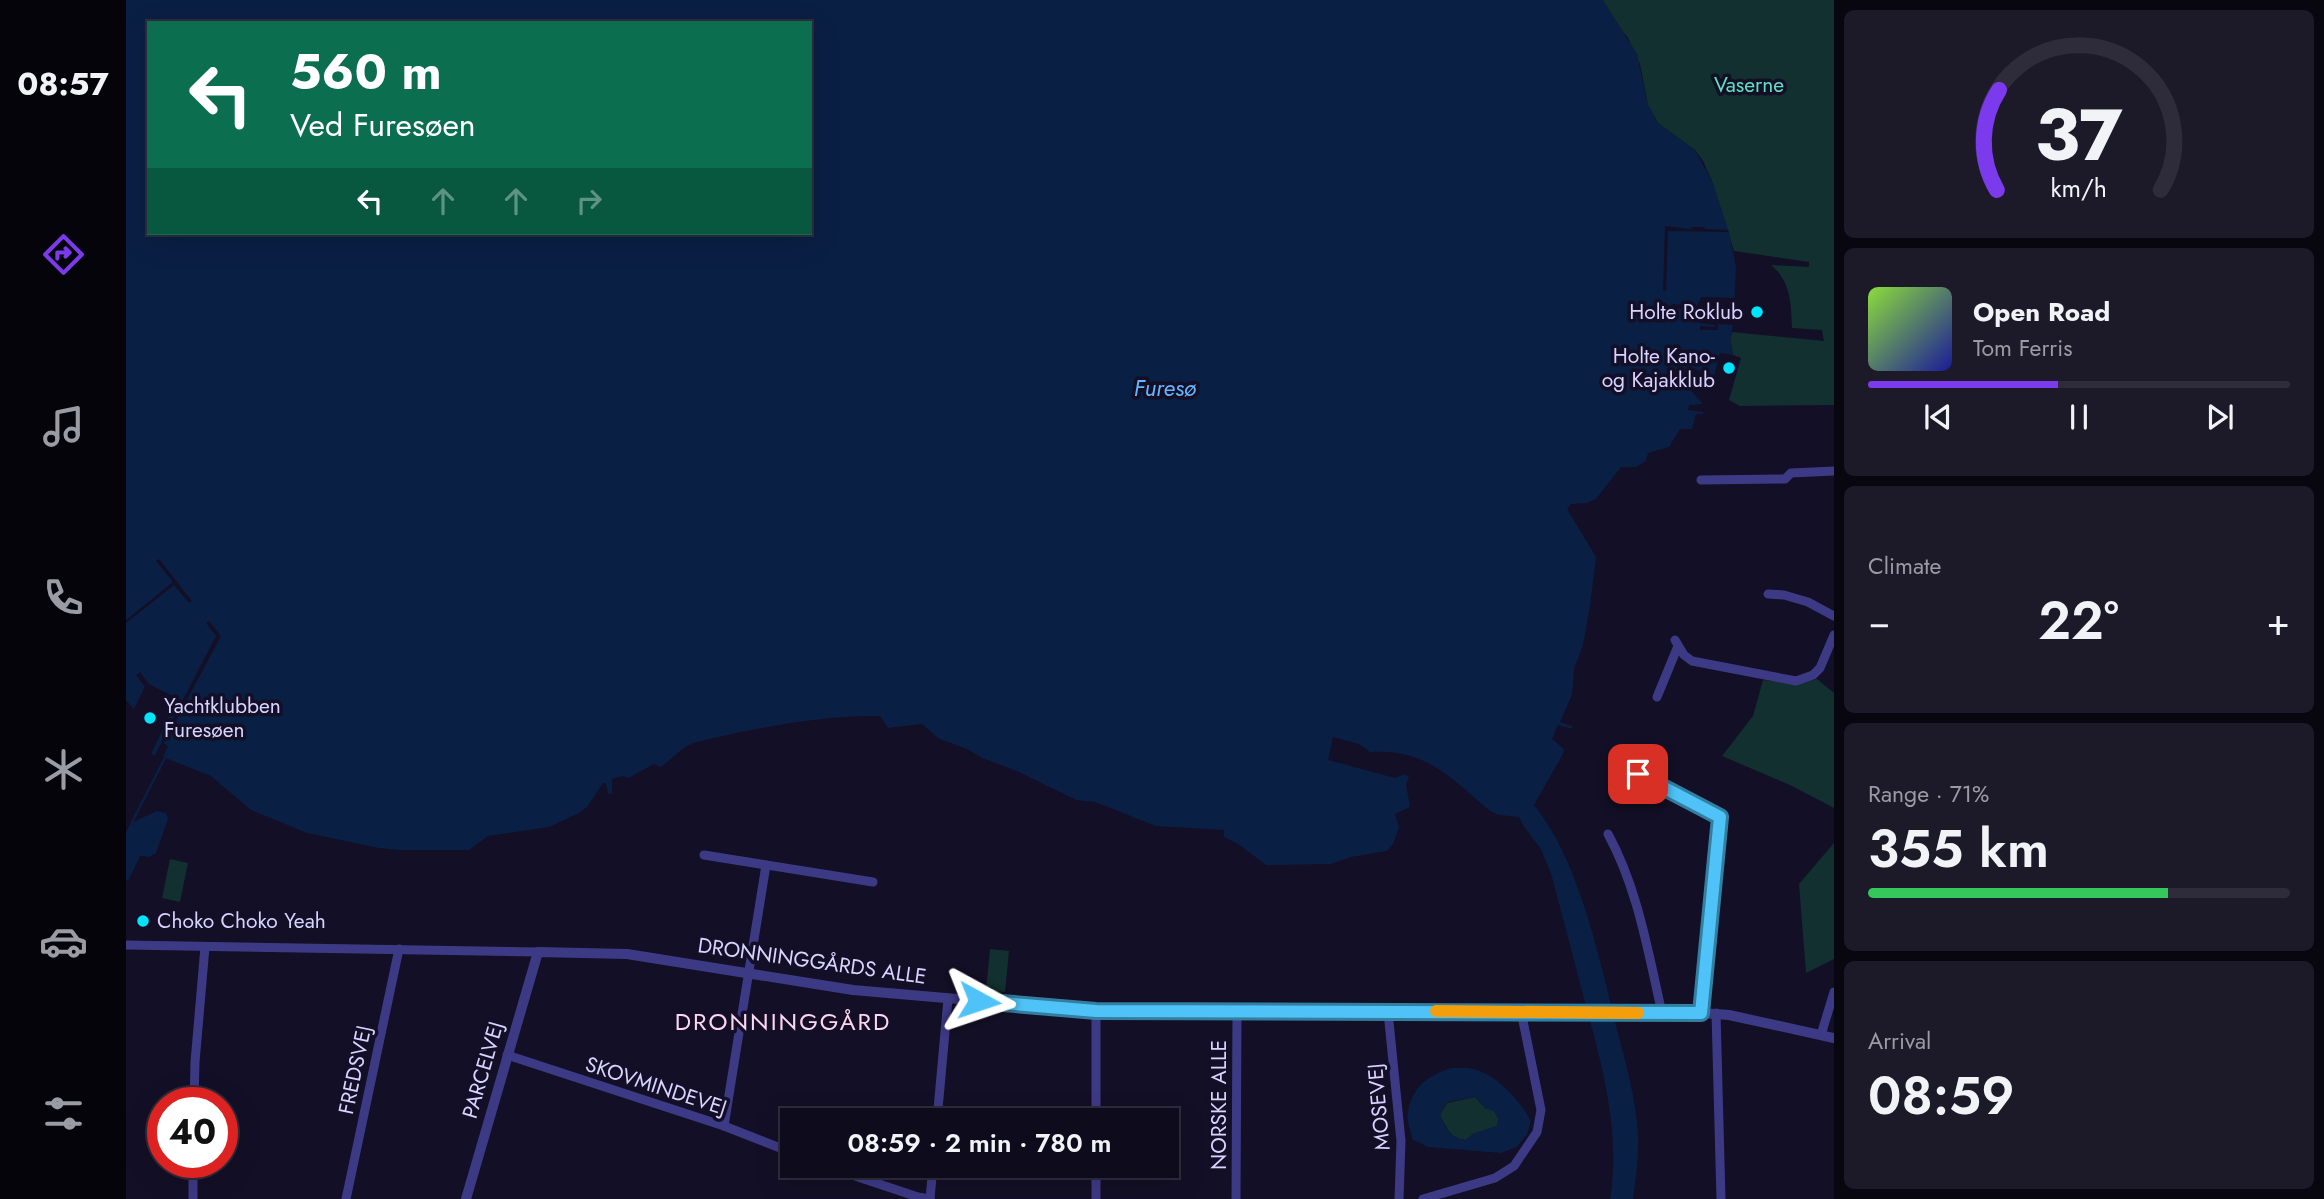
<!DOCTYPE html>
<html lang="en">
<head>
<meta charset="utf-8">
<style>
  body { margin:0; font-family:Jost,sans-serif; background:#1c1929; color:#f1f3f6; height:100vh; display:flex; flex-direction:column; font-size:26px; white-space:nowrap }
  * { box-sizing:border-box; margin:0 }
  p { font-size:23px; color:#9b9ba3 }
  .icon { flex:none; width:38px; height:38px; fill:none; stroke:currentColor; stroke-width:2; stroke-linecap:round; stroke-linejoin:round }
  .map { position:relative; flex:1; overflow:hidden }
  .drawer { display:flex; flex-direction:column; gap:10px; padding:10px; background:#08060f; width:490px }
  .drawer>* { flex:none }
  .guide { position:absolute; left:21px; top:21px; width:665px; height:214px; border-radius:0px; box-shadow:0 7px 28px #0002,0 0 0 2px #2e2b3b; background:#0b6e4f; color:#fff; overflow:hidden }
  .speed { position:absolute; left:21px; top:1087px; display:flex; gap:14px; font-size:35px; font-weight:700; text-align:center }
  .speed>* { display:grid; place-content:center; width:91px; height:91px; border-radius:50%; background:#0e0b1c; box-shadow:0 7px 28px #0002,0 0 0 2px #2e2b3b; line-height:1 }
  .speed .limit { border:10px solid #d22; background:#fff; color:#111 }
  .pin { position:absolute; display:grid; place-items:center; width:60px; height:60px; color:#fff; margin:-30px; border-radius:14px; box-shadow:0 4px 10px #0006 }
  .me { position:absolute; width:77px; margin:-38px; rotate:95deg; stroke-linejoin:round; filter:drop-shadow(0 0 5px #0008) }
  .turn { display:flex; align-items:center; gap:24px; height:147px; padding:0 28px; font-size:32px }
  .turn .icon { width:91px; height:91px; stroke-width:2.5 }
  .turn b { display:block; font-size:49px; line-height:60px }
  .lanes { display:flex; align-items:center; height:66px; padding:0 28px; background:#0003; justify-content:center; gap:35px; direction:ltr }
  .lanes .off { opacity:.35 }
  .big { font-size:52px; font-weight:600; line-height:1.1 }
  .drawer .tile { flex:1; display:flex; flex-direction:column; justify-content:center; gap:10px; min-width:0; padding:0 24px; border-radius:10px; background:#1c1929 }
  .drawer .dial { align-items:center; gap:0 }
  .dial svg { height:182px; overflow:visible; fill:none; stroke:#2e2b3b; stroke-width:7; stroke-linecap:round; text-anchor:middle }
  .dial text { fill:#f1f3f6; stroke:none }
  .song { display:flex; align-items:center; gap:21px }
  .cover { width:84px; height:84px; border-radius:10px; background:linear-gradient(135deg,hsl(90 70% 55%),hsl(240 70% 35%)) }
  .played { height:7px; border-radius:4px; background:linear-gradient(90deg,#7c3aed 45%,#2e2b3b 45%) }
  .keys { display:flex; justify-content:space-around; direction:ltr }
  .heat { display:flex; justify-content:space-between; align-items:center; font-size:38px; direction:ltr }
  .charge { height:10px; border-radius:5px; background:linear-gradient(90deg,#34c759 71%,#2e2b3b 0) }
  .trip { position:absolute; left:654px; top:1108px; width:399px; height:70px; border-radius:0px; background:#0e0b1c; box-shadow:0 7px 28px #0002,0 0 0 2px #2e2b3b; font-weight:600; line-height:70px; text-align:center }
  main { display:flex; flex:1; min-height:0 }
  .dock { display:flex; flex-direction:column; width:126px; justify-content:space-around; align-items:center; background:#06040b; color:#9b9ba3 }
  .dock .icon { width:49px; height:49px }
  .dock .active { color:#7c3aed }
  .dock b { font-size:32px; color:#f1f3f6 }
  .map>svg:first-child { display:block }
  .green { fill:#12302f }
  .water { fill:#0a1f44; fill-rule:evenodd }
  .pier { fill:#130f26 }
  .lines { fill:none; stroke-linecap:round; stroke-linejoin:round }
  .stream { stroke:#0a1f44; stroke-width:2.5 }
  .minor { stroke:#3d3a85; stroke-width:9 }
  .tertiary { stroke:#3d3a85; stroke-width:10 }
  .route-casing { stroke:#337fa1; stroke-width:18 }
  .route { stroke:#4fc3f7; stroke-width:12 }
  .slow { stroke:#f59e0b; stroke-width:12 }
  .poi-dot { fill:#00e5ff; stroke:#130f26; stroke-width:2.5 }
  .labels { text-anchor:middle; dominant-baseline:central; stroke-width:7; stroke-linejoin:round; paint-order:stroke }
  .park-label { font-size:21px; fill:#5fe0c0; stroke:#130f26 }
  .poi-label { font-size:21px; fill:#d9d4ff; stroke:#130f26; text-anchor:end }
  .street-label { font-size:21px; fill:#d9d4ff; stroke:#130f26 }
  .water-label { font-size:23px; font-style:italic; fill:#62b6ff; stroke:#130f26 }
  .quarter-label { font-size:24px; letter-spacing:2px; fill:#ffd6f0; stroke:#130f26 }
</style>
</head>
<body>
<main>
<nav class="dock">
<b>08:57</b>
<svg class="icon active" aria-label="directions" viewBox="0 0 24 24"><path d="M12 3l9 9-9 9-9-9zM9 14v-3h6M13 9l2 2-2 2"/></svg>
<svg class="icon" aria-label="music" viewBox="0 0 24 24"><path d="M9 18V5l10-2v13"/><circle cx="6" cy="18" r="3"/><circle cx="16" cy="16" r="3"/></svg>
<svg class="icon" aria-label="phone" viewBox="0 0 24 24"><path d="M5 4h4l2 5-3 2q2 4 5 5l2-3 5 2v4C11 20 4 13 5 4z"/></svg>
<svg class="icon" aria-label="climate" viewBox="0 0 24 24"><path d="M12 3v18M4 7l16 10M4 17L20 7"/></svg>
<svg class="icon" aria-label="car" viewBox="0 0 24 24"><path d="M5 17H2v-5l4-1 3-4h7l3 4 3 1v5h-3M9 17h6M6 11h13"/><circle cx="7" cy="17" r="2"/><circle cx="17" cy="17" r="2"/></svg>
<svg class="icon" aria-label="filters" viewBox="0 0 24 24"><path d="M4 7h16M4 17h16"/><circle cx="9" cy="7" r="2"/><circle cx="15" cy="17" r="2"/></svg>
</nav>
<div class="map">
<svg width="1708" height="1199" viewBox="0 0 1708 1199">
  <rect width="100%" height="100%" fill="#130f26"/>
  <g class="green">
    <path d="M1477,0H1708V405L1614,406L1603,400L1615,358L1607,355L1604,339L1606,332L1698,341L1696,330L1666,328C1665,303 1665,282 1645,265L1683,267V262L1608,251L1586,181L1577,161L1569,150L1532,123L1522,105L1514,64L1502,38L1483,13Z"/>
    <polygon points="1691,679 1708,693 1708,808 1664,785 1596,756 1627,716 1637,680 1672,684"/>
    <polygon points="1708,843 1708,959 1680,973 1673,884"/>
    <polygon points="44,859 62,863 54,902 36,898"/>
    <polygon points="864,949 883,951 879,992 860,990"/>
    <path d="M1349,1097L1359,1108L1368,1111L1373,1119L1371,1126L1347,1134L1340,1140C1324,1138 1321,1129 1314,1115L1321,1103Z"/>
  </g>
  <g class="water">
    <path d="M0,0H1477L1511,54L1522,105L1532,123L1569,150L1586,181L1603,232L1610,267L1607,325L1604,339L1607,355L1594,353L1588,377L1567,368L1560,374L1561,386L1577,404L1563,405L1562,410L1577,412V414H1570L1566,429H1554L1543,447L1522,453L1520,461L1510,467H1495L1470,499L1461,503L1445,504L1441,509L1470,557L1464,606L1457,645L1448,669L1446,695L1434,722L1446,726V729L1432,725L1426,739L1438,749L1437,754L1408,805C1453,860 1474,960 1491,1030C1500,1064 1510,1099 1512,1135C1513,1156 1510,1178 1507,1199H1484C1495,1133 1476,1065 1459,1002C1448,960 1437,919 1426,877L1415,849L1398,827L1393,817L1373,815L1364,811C1325,778 1300,748 1244,752L1233,744L1207,737L1202,760L1269,778L1279,774L1283,777L1280,784L1284,807L1269,814L1273,827L1267,844L1261,851L1225,857L1205,864L1140,865L1112,844L1098,837V830L1030,826L969,802L950,800L891,771L856,758L841,749L812,738L796,724L762,728L754,716C692,715 632,728 571,742L560,746L535,767L528,764L502,778L497,776L486,779V793L482,794L480,783H477L461,807L451,814L423,827L362,836L343,850H275L253,848L181,833L125,810L85,776L37,757L42,746L36,742L29,755L25,754L49,703L19,687L8,709L0,700ZM23,23H684V233H23Z"/>
    <polygon points="31,811 40,813 42,819 30,853 23,857 14,856 2,881 0,880 0,832 5,823"/>
    <path d="M1326,1068C1335,1068 1346,1067 1354,1071C1374,1079 1395,1102 1405,1121L1401,1134L1391,1147L1375,1153L1302,1147L1287,1140C1285,1132 1280,1120 1282,1112C1286,1086 1303,1075 1326,1068ZM1349,1097L1359,1108L1368,1111L1373,1119L1371,1126L1347,1134L1340,1140C1324,1138 1320,1129 1314,1115L1321,1102Z"/>
  </g>
  <g class="pier">
    <polygon points="1539,226 1565,229 1566,227 1578,227 1579,229 1602,230 1603,232 1542,231 1540,291 1537,291"/>
    <polygon points="1575,297 1609,298 1607,325 1592,324 1592,330 1574,330 1574,326 1588,327 1589,325 1573,323 1574,310 1545,308 1546,304 1571,306"/>
    <polygon points="33,559 66,601 63,603 48,585 0,623 0,620 47,582 30,561"/>
    <polygon points="83,621 95,636 38,743 35,742 90,636 80,623"/>
    <polygon points="14,672 23,684 52,699 49,703 44,701 43,704 20,692 10,712 8,709 19,687 10,675"/>
  </g>
  <g class="lines">
    <polyline class="stream" points="6,822 39,758"/>
    <g class="minor">
      <polyline points="1575,480 1659,479 1665,473 1708,471"/>
      <polyline points="1642,594 1658,595 1682,602 1708,616"/>
      <polyline points="1549,640 1558,655 1566,661 1670,681 1687,675 1694,668 1708,635"/>
      <polyline points="1531,697 1552,646"/>
      <polyline points="1512,774 1594,817 1575,1013"/>
      <path d="M1482,834C1512,889 1522,952 1536,1013"/>
      <polyline points="578,855 747,882"/>
      <polyline points="0,945 412,952"/>
      <polyline points="970,1011 970,1120"/>
      <polyline points="1262,1012 1275,1141 1273,1199"/>
      <polyline points="1590,1013 1595,1199"/>
      <polyline points="1695,1035 1708,992"/>
      <polyline points="381,1055 598,1126 667,1153"/>
      <polyline points="68,1102 69,1062 79,947"/>
      <polyline points="811,1120 822,999"/>
      <polyline points="598,1126 640,865"/>
      <polyline points="699,1166 792,1197 804,1199"/>
      <polyline points="970,1166 970,1199"/>
      <polyline points="67,1199 67,1162"/>
      <polyline points="220,1199 273,949"/>
      <polyline points="804,1199 807,1166"/>
      <polyline points="1110,1199 1111,1012"/>
      <polyline points="1297,1199 1369,1178 1388,1166 1411,1132 1415,1110 1395,1011"/>
    </g>
    <polyline class="tertiary" points="340,1199 412,952 501,954 727,990 970,1011 1575,1013 1603,1015 1708,1038"/>
  </g>
  <g class="lines">
    <defs>
      <polyline id="route" points="853,1001 970,1011 1575,1013 1594,817 1512,774"/>
    </defs>
    <use href="#route" class="route-casing"/>
    <use href="#route" class="route"/>
    <polyline class="slow" points="1310,1011 1512,1013"/>
  </g>
  <g class="poi-dot">
    <circle cx="1631" cy="312" r="7"/>
    <circle cx="1603" cy="368" r="7"/>
    <circle cx="24" cy="718" r="7"/>
    <circle cx="17" cy="921" r="7"/>
  </g>
  <g class="labels">
    <g class="park-label">
      <text x="1623" y="85">Vaserne</text>
    </g>
    <g class="poi-label">
      <text x="1617" y="312">Holte Roklub</text>
      <text x="1589" y="356">Holte Kano-<tspan x="1589" dy="24">og Kajakklub</tspan></text>
      <text x="38" y="706" text-anchor="start">Yachtklubben<tspan x="38" dy="24">Furesøen</tspan></text>
      <text x="31" y="921" text-anchor="start">Choko Choko Yeah</text>
    </g>
    <g class="street-label">
      <text transform="translate(686 961) rotate(8)">DRONNINGGÅRDS ALLE</text>
      <text transform="translate(229 1070) rotate(-78)">FREDSVEJ</text>
      <text transform="translate(357 1070) rotate(-74)">PARCELVEJ</text>
      <text transform="translate(530 1086) rotate(18)">SKOVMINDEVEJ</text>
      <text transform="translate(1093 1105) rotate(-90)">NORSKE ALLE</text>
      <text transform="translate(1253 1107) rotate(-95)">MOSEVEJ</text>
    </g>
    <g class="water-label">
      <text x="1039" y="388">Furesø</text>
    </g>
    <g class="quarter-label">
      <text x="657" y="1021">DRONNINGGÅRD</text>
    </g>
  </g>
</svg>
<div class="speed"><div class="limit">40</div></div>
<div class="pin" style="left:1512px;top:774px;background:#d93025"><svg class="icon" aria-label="arrive" viewBox="0 0 24 24"><path d="M6 21V4h12l-3 4 3 4H6"/></svg></div>
<svg class="me" style="left:853px;top:1001px" viewBox="-20 -20 40 40"><path d="M0-17L14 15 0 8-14 15z" fill="#4fc3f7" stroke="#fff" stroke-width="4"/></svg>
<div class="trip">08:59 · 2 min · 780 m</div>
<div class="guide">
<div class="turn"><svg class="icon" aria-label="left" viewBox="0 0 24 24"><path d="M17 20v-9H6M10 6l-5 5 5 5"/></svg><div><b>560 m</b>Ved Furesøen</div></div>
<div class="lanes"><svg class="icon" aria-label="left" viewBox="0 0 24 24"><path d="M17 20v-9H6M10 6l-5 5 5 5"/></svg><svg class="icon off" aria-label="ahead" viewBox="0 0 24 24"><path d="M12 20V5M6 11l6-6 6 6"/></svg><svg class="icon off" aria-label="ahead" viewBox="0 0 24 24"><path d="M12 20V5M6 11l6-6 6 6"/></svg><svg class="icon off" aria-label="right" viewBox="0 0 24 24"><path d="M7 20v-9h11M14 6l5 5-5 5"/></svg></div>
</div>
</div>
<section class="drawer">
<div class="tile dial"><svg viewBox="0 0 100 80">
<path d="M14 69A42 42 0 1 1 86 69"/>
<path d="M14 69A42 42 0 0 1 15 25" stroke="#7c3aed"/>
<text x="50" y="56" font-size="32" font-weight="700">37</text>
<text x="50" y="72" font-size="11">km/h</text>
</svg></div>
<div class="tile">
<div class="song"><i class="cover"></i><div><b>Open Road</b><p>Tom Ferris</p></div></div>
<div class="played"></div>
<div class="keys"><svg class="icon" aria-label="previous" viewBox="0 0 24 24"><path d="M18 5L8 12l10 7zM5 5v14"/></svg><svg class="icon" aria-label="pause" viewBox="0 0 24 24"><path d="M8 5v14M16 5v14"/></svg><svg class="icon" aria-label="next" viewBox="0 0 24 24"><path d="M6 5l10 7-10 7zM19 5v14"/></svg></div>
</div>
<div class="tile"><p>Climate</p>
<div class="heat"><a>−</a><b class="big">22°</b><a>+</a></div>
</div>
<div class="tile"><p>Range · 71%</p><b class="big">355 km</b><div class="charge"></div></div>
<div class="tile"><p>Arrival</p><b class="big">08:59</b></div>
</section>
</main>
</body>
</html>
